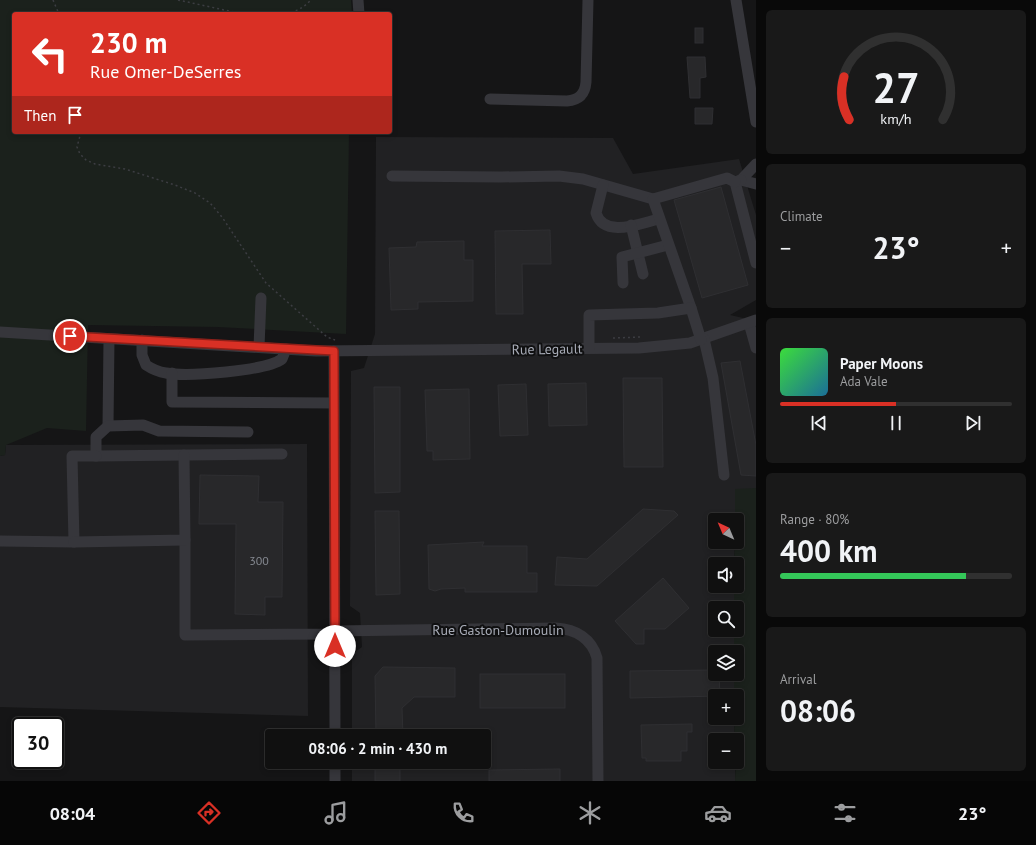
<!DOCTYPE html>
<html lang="en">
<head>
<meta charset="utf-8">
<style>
  body { margin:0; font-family:"PT Sans",sans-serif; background:#191919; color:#f1f3f6; height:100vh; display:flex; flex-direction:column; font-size:15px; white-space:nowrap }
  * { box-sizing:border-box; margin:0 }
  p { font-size:13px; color:#9c9d9f }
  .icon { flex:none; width:22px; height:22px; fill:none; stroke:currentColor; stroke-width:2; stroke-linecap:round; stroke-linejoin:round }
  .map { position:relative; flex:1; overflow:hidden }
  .sheet { display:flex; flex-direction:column; gap:10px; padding:10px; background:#090909; width:280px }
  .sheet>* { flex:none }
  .hud { position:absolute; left:12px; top:12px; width:380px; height:122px; border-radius:4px; box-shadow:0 2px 6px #0003,0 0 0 1px #303030; background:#d93025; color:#fff; overflow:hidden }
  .needle { width:26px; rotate:316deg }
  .tools { position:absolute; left:708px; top:513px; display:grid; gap:8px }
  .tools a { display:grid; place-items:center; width:36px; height:36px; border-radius:4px; background:#101010; box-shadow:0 2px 6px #0003,0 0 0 1px #303030; font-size:20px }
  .speed { position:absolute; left:12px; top:717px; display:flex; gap:8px; font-size:20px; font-weight:700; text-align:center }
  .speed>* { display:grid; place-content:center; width:52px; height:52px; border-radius:50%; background:#101010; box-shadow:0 2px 6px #0003,0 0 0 1px #303030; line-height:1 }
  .speed .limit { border:2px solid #111; border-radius:6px; background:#fff; color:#111 }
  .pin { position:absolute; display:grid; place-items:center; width:34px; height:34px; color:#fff; margin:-17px; border:2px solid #fff; border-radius:50%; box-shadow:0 1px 4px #0007 }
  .me { position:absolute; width:44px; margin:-22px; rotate:0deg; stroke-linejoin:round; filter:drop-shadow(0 0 3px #0008) }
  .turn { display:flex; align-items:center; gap:14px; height:84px; padding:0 12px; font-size:18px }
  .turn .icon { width:52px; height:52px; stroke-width:2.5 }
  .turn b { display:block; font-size:28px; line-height:34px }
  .then { display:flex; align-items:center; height:38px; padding:0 12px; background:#0003; gap:8px; font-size:15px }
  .big { font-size:30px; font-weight:600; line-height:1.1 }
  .sheet .widget { flex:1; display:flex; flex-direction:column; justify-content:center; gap:6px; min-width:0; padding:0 14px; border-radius:6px; background:#191919 }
  .sheet .dial { align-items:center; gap:0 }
  .dial svg { height:104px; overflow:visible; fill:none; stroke:#303030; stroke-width:7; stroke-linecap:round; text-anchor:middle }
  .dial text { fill:#f1f3f6; stroke:none }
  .song { display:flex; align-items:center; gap:12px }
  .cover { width:48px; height:48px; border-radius:6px; background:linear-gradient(135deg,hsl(120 70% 55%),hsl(200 70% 35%)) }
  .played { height:4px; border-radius:2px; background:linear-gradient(90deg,#d93025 50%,#303030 50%) }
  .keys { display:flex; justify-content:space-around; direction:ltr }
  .heat { display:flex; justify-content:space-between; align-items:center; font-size:22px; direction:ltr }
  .charge { height:6px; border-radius:3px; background:linear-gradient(90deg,#34c759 80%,#303030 0) }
  .trip { position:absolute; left:265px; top:729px; width:226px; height:40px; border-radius:4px; background:#101010; box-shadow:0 2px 6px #0003,0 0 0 1px #303030; font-weight:600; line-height:40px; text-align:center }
  .tabs { display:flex; height:64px; justify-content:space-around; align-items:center; background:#060606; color:#9c9d9f }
  .tabs .icon { width:28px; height:28px }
  .tabs .current { color:#d93025 }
  .tabs b { font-size:18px; color:#f1f3f6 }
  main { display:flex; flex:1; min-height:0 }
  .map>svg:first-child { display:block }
  .built { fill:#212123 }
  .green { fill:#1b211c }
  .building { fill:#28282a; stroke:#2f2f32 }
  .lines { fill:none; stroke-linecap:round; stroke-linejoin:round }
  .path { stroke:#3c3d42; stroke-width:1.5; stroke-dasharray:2 3; stroke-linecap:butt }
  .minor { stroke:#36363b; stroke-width:11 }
  .route-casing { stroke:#8d1f18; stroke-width:10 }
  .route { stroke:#d93025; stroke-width:7 }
  .labels { text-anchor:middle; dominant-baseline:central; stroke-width:4; stroke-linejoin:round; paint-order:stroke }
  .number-label { font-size:12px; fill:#868a92 }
  .street-label { font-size:14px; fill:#a7abb6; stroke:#101011 }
</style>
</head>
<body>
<main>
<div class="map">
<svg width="756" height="781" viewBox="0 0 756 781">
  <rect width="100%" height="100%" fill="#151516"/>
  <g class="built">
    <polygon points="376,137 613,138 633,174 739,159 756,215 756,300 730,315 756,321 756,489 735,489 735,520 715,520 715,542 735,542 734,564 715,564 715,586 734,586 734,608 715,608 715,630 734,630 734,652 715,652 715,674 734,674 734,696 715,696 715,718 734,718 735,740 715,740 715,762 735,762 735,781 352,781 352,762 484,762 484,736 352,736 352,654 362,647 360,613 350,606 351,371 364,368 375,334"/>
    <polygon points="307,444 308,716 0,707 0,456 5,455 6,445"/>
  </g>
  <g class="green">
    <polygon points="0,0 351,0 352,14 14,14 14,132 349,132 346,334 218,327 88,325 86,431 47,428 6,445 5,455 0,456"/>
    <polygon points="756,488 756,781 735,781 737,740 735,740 734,718 737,718 737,696 734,696 734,674 737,674 737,652 734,652 734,630 737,630 737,608 734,608 734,586 737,586 737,564 734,564 735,542 737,542 737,520 735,520 735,489"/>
  </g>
  <g class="building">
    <rect x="695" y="28" width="8" height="15"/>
    <polygon points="687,57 705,57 706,77 700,78 700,98 690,98"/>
    <polygon points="695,108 713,108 712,124 695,124"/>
    <polygon points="721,187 748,285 702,298 674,200"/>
    <polygon points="550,230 551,264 522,264 523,314 496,314 495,231"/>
    <polygon points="464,241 464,260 473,260 473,301 418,302 418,309 391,310 389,248 416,247 417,242"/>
    <polygon points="740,361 756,445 756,476 741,475 721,363"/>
    <polygon points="623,378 662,378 663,467 624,467"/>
    <polygon points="586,383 587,425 549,426 548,384"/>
    <polygon points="526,384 528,435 500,436 498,385"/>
    <polygon points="374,387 400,387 400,492 375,493"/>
    <polygon points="469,389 470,459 433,460 433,451 427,451 425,390"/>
    <polygon points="200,475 259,476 258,502 283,502 282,597 265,597 265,615 235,614 236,524 199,524"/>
    <polygon points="643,509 674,511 678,515 597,586 555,585 557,557 587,559"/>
    <polygon points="375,511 399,511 400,594 376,595"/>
    <polygon points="484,542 482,546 527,546 527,573 537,573 537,592 465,592 465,588 441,589 435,591 429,589 428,545"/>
    <polygon points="663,578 689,608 665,629 644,629 644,644 636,644 615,621"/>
    <polygon points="383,667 455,668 455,697 414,697 402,708 403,736 376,736 375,676"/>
    <polygon points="715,670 715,674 719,674 720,696 630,698 630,671"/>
    <rect x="480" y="674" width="85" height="34"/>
    <polygon points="692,724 692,732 687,732 687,751 681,751 681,761 646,761 646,758 642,758 641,725"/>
    <rect x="375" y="768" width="25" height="13"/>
    <polygon points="560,769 560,781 489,781 489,770"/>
  </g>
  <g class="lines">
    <g class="path">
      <polyline points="53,0 59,14"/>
      <polyline points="178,0 243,14"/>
      <path d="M266,14C286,13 296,15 311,0"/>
      <polyline points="81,132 77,147 80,154 86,160 95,164 125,169 175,185 195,193 210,203 222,217 266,283 327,337 335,340"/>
      <polyline points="613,338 641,337"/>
    </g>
    <g class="minor">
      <polyline points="358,0 359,14"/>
      <polyline points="736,0 756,122"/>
      <path d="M490,99L567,101C579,100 585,94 586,82L588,0"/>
      <polyline points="756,164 741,180 756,184"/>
      <polyline points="392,176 501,177 559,176 583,179 653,199"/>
      <polyline points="741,180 735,182 756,263"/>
      <path d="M603,185L596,213C604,239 641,223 659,219"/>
      <polyline points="631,225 643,274"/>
      <polyline points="623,283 622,257 668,245"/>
      <polyline points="691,308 653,199 727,178 735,182"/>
      <polyline points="749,323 756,348"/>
      <polyline points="0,332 316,351 639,348 690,343 756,320"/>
      <polyline points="704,339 713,378 724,475"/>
      <path d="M142,340V355L146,365C152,369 159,372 166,373C187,377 266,371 282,359L286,349"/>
      <polyline points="259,347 261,298"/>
      <polyline points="589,348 589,315 658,313 691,308 701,340"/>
      <polyline points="334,351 335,736"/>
      <polyline points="172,373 172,402 333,403"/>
      <polyline points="108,426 109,339"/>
      <polyline points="248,432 159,431 143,425 108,426 96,437 96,456 282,454"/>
      <path d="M185,540V635L325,634L335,631L556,628C576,629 592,639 597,658L598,781"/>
      <polyline points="0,541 74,542 72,456 96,456"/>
      <polyline points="74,542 185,540 184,455"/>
      <polyline points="335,762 335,781"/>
    </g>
  </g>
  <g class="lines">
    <defs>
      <polyline id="route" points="70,336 334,351 335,646"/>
    </defs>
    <use href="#route" class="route-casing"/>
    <use href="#route" class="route"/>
  </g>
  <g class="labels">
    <g class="number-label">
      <text x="259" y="560">300</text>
    </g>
    <g class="street-label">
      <text transform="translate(547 349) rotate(-1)">Rue Legault</text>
      <text x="498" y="630">Rue Gaston-Dumoulin</text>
    </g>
  </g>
</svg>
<div class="tools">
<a><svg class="needle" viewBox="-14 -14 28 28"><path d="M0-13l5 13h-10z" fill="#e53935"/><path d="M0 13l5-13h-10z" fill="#9c9d9f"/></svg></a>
<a><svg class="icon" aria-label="sound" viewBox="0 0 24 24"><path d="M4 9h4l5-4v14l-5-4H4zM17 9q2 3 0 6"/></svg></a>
<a><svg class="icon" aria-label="search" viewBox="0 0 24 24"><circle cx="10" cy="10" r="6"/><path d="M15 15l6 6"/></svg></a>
<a><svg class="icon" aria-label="layers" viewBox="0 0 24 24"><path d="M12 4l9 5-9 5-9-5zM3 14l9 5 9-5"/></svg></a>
<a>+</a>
<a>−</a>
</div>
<div class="speed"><div class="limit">30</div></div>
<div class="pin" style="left:70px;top:336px;background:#d93025"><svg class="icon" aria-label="arrive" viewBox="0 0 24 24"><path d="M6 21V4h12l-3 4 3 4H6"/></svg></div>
<svg class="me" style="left:335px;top:646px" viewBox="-20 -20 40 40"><circle r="19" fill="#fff"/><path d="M0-13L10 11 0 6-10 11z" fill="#d93025"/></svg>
<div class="trip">08:06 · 2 min · 430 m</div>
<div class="hud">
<div class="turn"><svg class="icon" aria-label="left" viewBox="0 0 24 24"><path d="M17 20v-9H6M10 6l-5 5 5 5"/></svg><div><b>230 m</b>Rue Omer-DeSerres</div></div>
<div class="then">Then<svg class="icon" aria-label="arrive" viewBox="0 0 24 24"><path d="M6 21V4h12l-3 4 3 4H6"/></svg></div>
</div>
</div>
<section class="sheet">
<div class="widget dial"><svg viewBox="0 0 100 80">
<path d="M14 69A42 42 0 1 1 86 69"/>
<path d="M14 69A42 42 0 0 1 10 36" stroke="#d93025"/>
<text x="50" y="56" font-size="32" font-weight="700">27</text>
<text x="50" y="72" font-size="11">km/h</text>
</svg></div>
<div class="widget"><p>Climate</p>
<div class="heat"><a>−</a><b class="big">23°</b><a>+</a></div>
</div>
<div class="widget">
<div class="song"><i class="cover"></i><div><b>Paper Moons</b><p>Ada Vale</p></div></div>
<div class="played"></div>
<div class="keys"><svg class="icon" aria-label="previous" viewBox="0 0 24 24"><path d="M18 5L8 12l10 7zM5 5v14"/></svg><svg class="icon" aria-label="pause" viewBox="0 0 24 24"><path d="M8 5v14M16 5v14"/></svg><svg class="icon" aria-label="next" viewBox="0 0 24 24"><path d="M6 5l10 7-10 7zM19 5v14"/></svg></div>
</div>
<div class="widget"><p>Range · 80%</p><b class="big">400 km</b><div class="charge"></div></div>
<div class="widget"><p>Arrival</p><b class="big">08:06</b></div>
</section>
</main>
<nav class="tabs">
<b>08:04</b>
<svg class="icon current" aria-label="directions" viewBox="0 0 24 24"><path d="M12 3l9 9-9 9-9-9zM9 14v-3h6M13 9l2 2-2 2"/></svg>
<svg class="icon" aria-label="music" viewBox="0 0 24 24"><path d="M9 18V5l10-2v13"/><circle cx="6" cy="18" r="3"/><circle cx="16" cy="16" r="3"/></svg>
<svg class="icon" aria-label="phone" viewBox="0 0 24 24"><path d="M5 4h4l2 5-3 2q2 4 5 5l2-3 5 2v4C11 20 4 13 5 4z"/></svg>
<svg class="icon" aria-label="climate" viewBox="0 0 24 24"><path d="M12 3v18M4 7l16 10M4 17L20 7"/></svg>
<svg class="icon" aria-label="car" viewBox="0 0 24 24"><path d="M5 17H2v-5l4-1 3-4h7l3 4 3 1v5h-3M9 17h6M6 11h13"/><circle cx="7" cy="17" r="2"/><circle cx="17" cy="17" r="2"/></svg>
<svg class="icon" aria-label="filters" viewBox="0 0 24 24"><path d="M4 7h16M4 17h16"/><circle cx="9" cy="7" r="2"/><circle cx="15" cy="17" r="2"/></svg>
<b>23°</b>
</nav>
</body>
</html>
